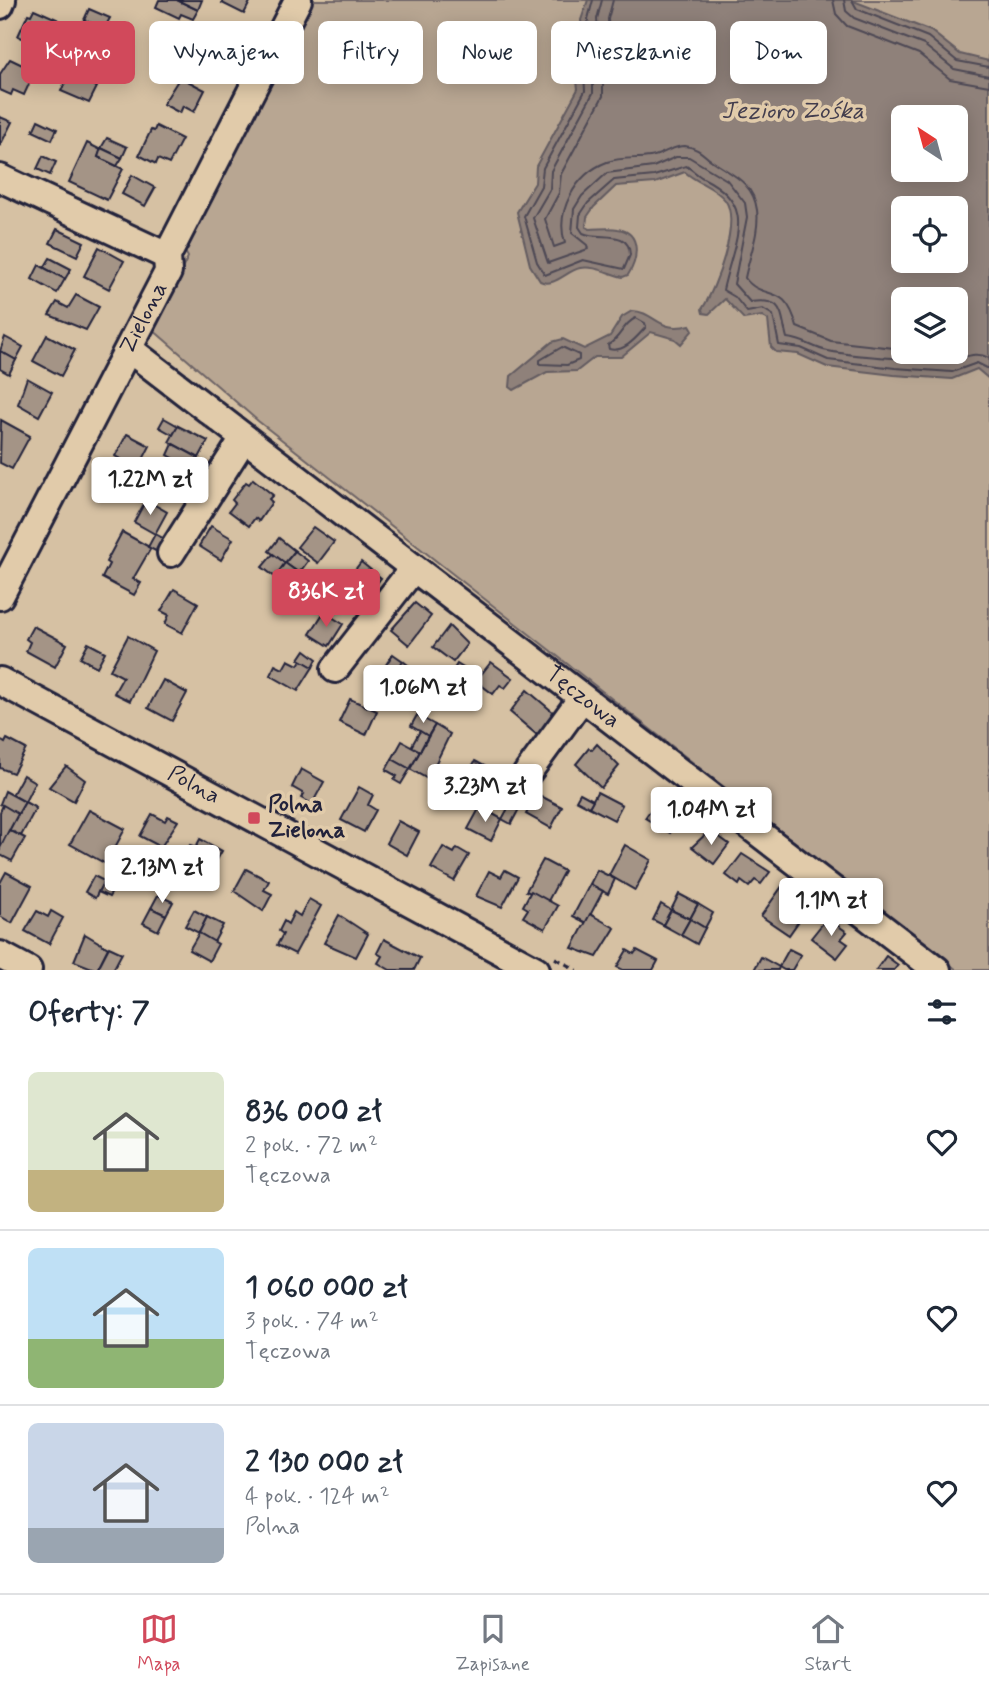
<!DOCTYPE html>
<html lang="pl">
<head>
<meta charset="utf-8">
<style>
  body { margin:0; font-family:Mynerve,sans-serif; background:#f2f2f3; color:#1f2937; height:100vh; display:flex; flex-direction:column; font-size:26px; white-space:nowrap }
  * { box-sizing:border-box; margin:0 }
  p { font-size:23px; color:#747a83 }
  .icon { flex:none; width:38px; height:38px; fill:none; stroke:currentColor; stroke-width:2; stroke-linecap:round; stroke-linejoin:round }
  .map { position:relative; height:970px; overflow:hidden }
  .details { display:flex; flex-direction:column; background:#fff; flex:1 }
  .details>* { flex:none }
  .top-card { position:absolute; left:21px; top:21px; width:948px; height:63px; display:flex; gap:14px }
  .needle { width:46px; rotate:324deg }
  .tools { position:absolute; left:891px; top:105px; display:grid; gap:14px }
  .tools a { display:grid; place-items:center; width:77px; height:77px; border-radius:10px; background:#fff; box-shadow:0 4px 18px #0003; font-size:35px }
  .price { position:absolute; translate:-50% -60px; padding:0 16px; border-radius:7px; background:#fff; color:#222; font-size:23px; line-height:46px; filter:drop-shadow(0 2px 4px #0008) }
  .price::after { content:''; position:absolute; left:50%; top:42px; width:21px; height:16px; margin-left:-10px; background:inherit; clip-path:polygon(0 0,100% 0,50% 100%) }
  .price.active { background:#d1495b; color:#fff }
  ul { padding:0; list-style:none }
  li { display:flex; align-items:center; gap:21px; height:175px; padding:0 28px }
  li+li { border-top:2px solid #e0e1e3 }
  li span { display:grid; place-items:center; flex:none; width:196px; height:140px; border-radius:10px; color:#555 }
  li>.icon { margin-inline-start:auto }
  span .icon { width:84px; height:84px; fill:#fffc; stroke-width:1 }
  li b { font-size:30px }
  h2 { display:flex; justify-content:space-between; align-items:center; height:84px; padding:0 28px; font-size:30px }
  .chip { padding:0 24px; border-radius:10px; background:#fff; box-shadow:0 4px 18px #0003; font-size:24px; line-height:63px }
  .chip.active { background:#d1495b; color:#fff }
  .menu { display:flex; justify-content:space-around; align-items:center; height:98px; border-top:2px solid #e0e1e3; background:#fff; font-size:19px; color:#747a83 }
  .menu a { display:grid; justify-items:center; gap:4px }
  .menu .active { color:#d1495b }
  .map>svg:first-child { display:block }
  .green { fill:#b8a692; stroke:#6d6466; stroke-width:2; fill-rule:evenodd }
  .water { fill:#8f817a; stroke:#635b61; stroke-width:2; fill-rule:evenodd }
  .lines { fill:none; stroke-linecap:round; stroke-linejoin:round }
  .shore { stroke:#4e4854; stroke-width:2 }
  .building { fill:#a49486; stroke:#22223b; stroke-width:2 }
  .minor-casing { stroke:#22223b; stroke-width:32 }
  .path { stroke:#22223b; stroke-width:3.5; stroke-dasharray:7 5; stroke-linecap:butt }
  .minor { stroke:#e1cbaa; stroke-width:26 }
  .poi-dot { fill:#d1495b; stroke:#e1cbaa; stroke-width:2.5 }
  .labels { text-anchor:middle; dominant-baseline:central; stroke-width:7; stroke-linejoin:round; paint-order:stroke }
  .street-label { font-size:23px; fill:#22223b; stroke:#e1cbaa }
  .poi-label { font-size:23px; font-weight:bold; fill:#22223b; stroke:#e1cbaa; text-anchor:start }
  .water-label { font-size:24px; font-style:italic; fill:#433e4e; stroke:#e1cbaa }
</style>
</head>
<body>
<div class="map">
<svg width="989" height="970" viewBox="0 0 989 970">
  <rect width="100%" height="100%" fill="#d6c1a3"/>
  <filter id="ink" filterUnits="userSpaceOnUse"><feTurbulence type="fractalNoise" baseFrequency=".0143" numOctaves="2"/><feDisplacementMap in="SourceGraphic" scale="14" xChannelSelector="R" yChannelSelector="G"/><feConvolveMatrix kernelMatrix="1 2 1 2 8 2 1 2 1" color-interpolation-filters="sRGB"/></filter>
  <g filter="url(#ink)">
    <path class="green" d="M306,0H989V970H957L258,421L152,329L188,257L185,252ZM903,117H956V170H903ZM903,208H956V261H903ZM903,299H956V352H903Z"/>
    <g class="water">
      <path d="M588,0H851L931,31L960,54L989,61V379L977,369L952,379L894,375L827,367L798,354L776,352L771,347L768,320L762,316L744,319L725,299L709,314L703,313L702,309C716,289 741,221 725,200C715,187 697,183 685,172L655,183L616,186L594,207L587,217L586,227L590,229C599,229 610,227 618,229C643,233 637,261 628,275L623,277C609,274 594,265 580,268C566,271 554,288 540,281L530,265L517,212L535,183L536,166L578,89L576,73L583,39L581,20ZM903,117H956V170H903ZM903,208H956V261H903ZM903,299H956V352H903Z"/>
      <path d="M632,311C655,311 658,334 690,325L693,330L681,344L675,339L651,332L621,357H595L577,371L547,372L514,390L510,387L511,376L552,342L563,339L584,349L610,336L622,317Z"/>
    </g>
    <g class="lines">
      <g class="shore">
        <path d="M593,0L588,19L590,39L584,72L585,91L543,168L541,186L524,216L537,262L545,275L583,260L624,269L630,255C629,228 600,241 583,233L579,227L580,215L588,203L614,180L654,176L686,166C692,169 697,175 703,178C759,206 734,239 723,290L735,297L747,312L763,309L773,315L779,345L801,348L828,360L895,368L952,372L977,363L989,369"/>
        <path d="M602,0L597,19L599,39L593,71V93L551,171L550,189L533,218L548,263L588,249L587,245L572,233L574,209L582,196L607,173L653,167L676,157H689L727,180L745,203L747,217L734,284L750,302C785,297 780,313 787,338C806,340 812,348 828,351C864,358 901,358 937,361C960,364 970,348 989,358"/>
        <path d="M613,0L608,19L609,42L603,71V96L561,174L559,193L545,219L554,247L565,243C555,212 575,174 607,162C620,157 636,159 650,157C663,155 671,146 685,146C695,147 701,152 708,158C729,174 753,180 757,210C760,232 749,257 745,278C764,303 785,280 797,327L831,341L903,349"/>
        <path d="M833,0L836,14L847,26L919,54L950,79L989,86"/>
        <path d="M844,0L846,11L854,18L924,45L954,69L989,76"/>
        <path d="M852,0L857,9L928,37L957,61L989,67"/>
        <path d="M636,318L645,323L646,327C636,338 624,353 609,349L608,345C621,338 623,323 636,318Z"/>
        <path d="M562,347L579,355V360L567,365L540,364V360Z"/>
      </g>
    </g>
    <g class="building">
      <path d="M159,0H177L198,10L193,19L181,14L179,18L156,7Z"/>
      <path d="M177,0H202L198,10Z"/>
      <path d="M223,0H251L244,14L222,3Z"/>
      <path d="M34,9L59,20L48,44L37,39L34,44L18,36L28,14L31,15Z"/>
      <path d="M89,9L110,18L104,29L84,20Z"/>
      <path d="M84,20L112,32L107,43L79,30Z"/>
      <path d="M206,25L222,33L220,38L228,42L215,68L190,55Z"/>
      <path d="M112,32L122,37L117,48L107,43Z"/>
      <path d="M60,58L82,67L77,77L56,68Z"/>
      <path d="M10,59L35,71L24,95L13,90L11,95L0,90V74Z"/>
      <path d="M69,74L97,87L89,103L61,91Z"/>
      <path d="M180,77L205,90L194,112L183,106L180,113L163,104Z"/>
      <path d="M0,117L12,122L0,146Z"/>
      <path d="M38,120L57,129L52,140L33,131Z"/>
      <path d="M156,126L182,139L169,164L158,159L156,164L139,155L151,130L154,131Z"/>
      <path d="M107,138L127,147L122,158L101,148Z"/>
      <path d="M87,143L101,150L98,157L123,169L107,200L69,182Z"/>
      <path d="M101,148L122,158L117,166L98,157Z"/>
      <path d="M43,156L56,162L50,175L37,169Z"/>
      <path d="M132,175L155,188L145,206L122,194Z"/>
      <path d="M57,229L84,242L77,256L50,243Z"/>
      <path d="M99,247L124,261L109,289L84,276Z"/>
      <path d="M50,258L71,269L65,279L44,268Z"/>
      <path d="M39,265L65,279L57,293L32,279Z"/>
      <path d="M76,295L99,307L86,330L49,315L57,302L68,308Z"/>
      <path d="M47,335L75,350L61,376L33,361Z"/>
      <path d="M5,337L23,347L16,360L0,351Z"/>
      <path d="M0,351L16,360L9,374L0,369Z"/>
      <path d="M27,378L52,392L39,416L18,404Z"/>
      <path d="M164,418L178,426L173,435L159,427Z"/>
      <path d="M1,420L30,436L12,469L0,463Z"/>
      <path d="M178,426L208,441L199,458L169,442Z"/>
      <path d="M127,434L150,446L135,475L119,466L122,460L115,456Z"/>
      <path d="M173,444L199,458L193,469L168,455Z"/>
      <path d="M253,479L273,495L269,499L272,502L259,521L255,518L249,526L229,511L235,503L232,500L246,482L249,484Z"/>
      <path d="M146,500L167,512L155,534L134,522Z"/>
      <path d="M211,526L233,539L221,560L199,546Z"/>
      <path d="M313,527L334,542L318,563L297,547Z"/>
      <path d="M122,532L151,548L133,579L141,583L134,595L102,578L109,564L106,562Z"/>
      <path d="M155,534L170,542L163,555L148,547Z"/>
      <path d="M279,538L295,551L285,563L269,551Z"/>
      <path d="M295,551L308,561L299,573L285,563Z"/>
      <path d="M273,554L285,563L275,577L262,567Z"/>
      <path d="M361,562L381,578L358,608L341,595L348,587L344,584Z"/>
      <path d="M285,563L299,573L288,587L275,577Z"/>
      <path d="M174,589L198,603L182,633L165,624L169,615L161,611Z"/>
      <path d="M415,603L431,616L409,645L391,630Z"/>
      <path d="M324,612L343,624L329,646L310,634Z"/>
      <path d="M33,626L67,644L55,667L26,651L30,642L26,639Z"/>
      <path d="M449,626L467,644L453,662L433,647Z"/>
      <path d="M128,636L154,651L130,701L114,693L123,677L110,670Z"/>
      <path d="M88,643L105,652L97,667L80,658Z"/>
      <path d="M305,650L317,659L313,667L299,659Z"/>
      <path d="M393,654L403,661L393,677L382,671Z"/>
      <path d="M288,660L298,665L301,660L313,667L298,691L270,675L275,665L283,669Z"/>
      <path d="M403,661L428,681L415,700L399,690L402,683L393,677Z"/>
      <path d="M491,662L513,678L505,688L500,685L493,694L476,681Z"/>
      <path d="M457,664L465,669L456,684L448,679Z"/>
      <path d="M443,676L456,684L447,699L439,694L442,689L437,686Z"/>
      <path d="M163,680L187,693L172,721L148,708Z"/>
      <path d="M527,690L554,713L537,735L510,712Z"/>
      <path d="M350,699L377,711L366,735L339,722Z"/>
      <path d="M417,715L435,725L428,736L411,726Z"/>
      <path d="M435,725L450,734L428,779L410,769Z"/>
      <path d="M420,731L428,736L420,751L411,747Z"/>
      <path d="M7,739L26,749L13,773L0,768V740L5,743Z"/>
      <path d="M402,741L420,751L410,769L392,759Z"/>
      <path d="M597,744L619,766L601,788L576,764L589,748L592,750Z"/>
      <path d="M392,759L410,769L401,784L394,780L397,776L386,770Z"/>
      <path d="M475,761L497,773L492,782L498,785L490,799L462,785Z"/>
      <path d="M66,766L85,780L74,801L49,787Z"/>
      <path d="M301,769L324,782L312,804L301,798L304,794L292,787Z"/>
      <path d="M23,775L35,782L25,802L12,795Z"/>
      <path d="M359,787L373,795L368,805L376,810L364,832L341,820Z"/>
      <path d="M5,791L25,802L18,814L0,804Z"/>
      <path d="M597,792L622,805L614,820L589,807Z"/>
      <path d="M580,793L593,800L589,807L576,800Z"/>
      <path d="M537,794L562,807L551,828L526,814Z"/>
      <path d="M659,798L686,813L670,833L645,818Z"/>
      <path d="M25,802L36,808L21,836L9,830Z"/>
      <path d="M511,803L520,807L511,824L502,819Z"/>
      <path d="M3,805L18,814L0,848V812Z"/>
      <path d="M480,807L502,819L491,841L468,829Z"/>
      <path d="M89,810L125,829L106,864L70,844Z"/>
      <path d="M152,814L165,821L168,816L178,821L161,847L140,836Z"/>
      <path d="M398,821L419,832L407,855L386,843Z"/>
      <path d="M9,830L25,838L12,861L0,855V848Z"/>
      <path d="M710,830L729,844L714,864L692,847Z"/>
      <path d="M200,839L222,851L208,876L196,870L198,865L183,857L190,845L196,847Z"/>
      <path d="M625,845L651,860L635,890L609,875Z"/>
      <path d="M443,847L454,853L457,848L469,855L454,881L431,868Z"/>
      <path d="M742,854L770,872L761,884L755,880L749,887L741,881L739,885L726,875Z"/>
      <path d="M543,860L564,871L548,901L526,891Z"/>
      <path d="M246,869L269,881L264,890L272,894L263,911L234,891Z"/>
      <path d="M110,870L121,875L115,887L104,881Z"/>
      <path d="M505,870L518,877L502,907L476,896L489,871L501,877Z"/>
      <path d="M597,870L615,879L608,894L590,884Z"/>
      <path d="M6,872L32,886L12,923L0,916V883Z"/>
      <path d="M94,876L104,881L95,898L85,892Z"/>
      <path d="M104,881L115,887L109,897L98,892Z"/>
      <path d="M590,884L603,891L586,923L573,916Z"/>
      <path d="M783,885L810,905L789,935L761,916Z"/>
      <path d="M531,891L558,906L545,929L523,917L528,909L523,906Z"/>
      <path d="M679,894L698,904L690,919L671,910Z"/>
      <path d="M158,895L173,902L166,915L151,908Z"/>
      <path d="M309,899L321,906L295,954L277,945L283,934L279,931L284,921L288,924L294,912L300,916Z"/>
      <path d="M661,904L671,910L663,925L653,920Z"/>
      <path d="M698,904L713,913L705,928L690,919Z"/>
      <path d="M151,908L166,915L158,931L143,923Z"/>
      <path d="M194,910L207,917L199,933L185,926Z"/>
      <path d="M671,910L690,919L681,935L663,925Z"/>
      <path d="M37,911L48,917L51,911L63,918L49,944L25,931Z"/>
      <path d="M590,914L615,928L597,957L572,948Z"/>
      <path d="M339,915L368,934L356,957L324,943Z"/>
      <path d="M207,917L223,925L214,942L199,933Z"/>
      <path d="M827,918L847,932L841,939L848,944L837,958L811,938Z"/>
      <path d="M690,919L705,928L697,944L681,935Z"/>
      <path d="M199,933L218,944L209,961L189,950Z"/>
      <path d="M85,934L108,948L97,970L74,961Z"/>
      <path d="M384,939L420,958L414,970H390L378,963L382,956L377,953Z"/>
      <path d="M109,947L122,953L113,970H97Z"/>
      <path d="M789,949L801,955L792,970H784L779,967Z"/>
      <path d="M627,950L634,954L637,950L658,961L653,970H623L617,967Z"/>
      <path d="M886,956L898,965L894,970H876Z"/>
      <path d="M761,957L779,967L778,970H754Z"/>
    </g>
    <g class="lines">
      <g class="minor-casing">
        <g id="minor">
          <path d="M0,5L2,0"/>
          <path d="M0,178L167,256"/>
          <path id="s1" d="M129,349L937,970"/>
          <path d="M171,553L244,438"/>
          <path id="s2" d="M0,596L168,272L167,256L298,0"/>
          <path d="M335,669L413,569"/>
          <path id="s3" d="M0,681L536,970"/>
          <path d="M526,775L582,698"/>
          <path d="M0,955L28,970"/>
        </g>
      </g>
      <path class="path" d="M555,958L577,970"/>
      <use href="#minor" class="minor"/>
    </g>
  </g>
  <rect class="poi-dot" x="247" y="811" width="14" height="14" rx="3.5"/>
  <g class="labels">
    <g class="street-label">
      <text stroke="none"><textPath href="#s2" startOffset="313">Zielona</textPath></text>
      <text stroke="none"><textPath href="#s1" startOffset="572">Tęczowa</textPath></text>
      <text stroke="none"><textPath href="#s3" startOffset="220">Polna</textPath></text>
    </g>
    <g class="poi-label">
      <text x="268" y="805">Polna<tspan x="268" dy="26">Zielona</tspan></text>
    </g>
    <g class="water-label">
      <text x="793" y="111">Jezioro Zośka</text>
    </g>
  </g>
</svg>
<div class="tools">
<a><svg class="needle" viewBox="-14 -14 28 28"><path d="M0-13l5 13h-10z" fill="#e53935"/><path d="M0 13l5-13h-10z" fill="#747a83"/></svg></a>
<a><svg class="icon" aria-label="locate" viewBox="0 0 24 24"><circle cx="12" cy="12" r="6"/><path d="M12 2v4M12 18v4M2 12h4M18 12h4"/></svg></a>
<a><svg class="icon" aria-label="layers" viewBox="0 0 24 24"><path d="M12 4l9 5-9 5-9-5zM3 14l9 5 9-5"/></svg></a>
</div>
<b class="price" style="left:150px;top:517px">1.22M zł</b>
<b class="price active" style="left:326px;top:629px">836K zł</b>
<b class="price" style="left:423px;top:725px">1.06M zł</b>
<b class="price" style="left:485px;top:824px">3.23M zł</b>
<b class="price" style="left:711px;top:847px">1.04M zł</b>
<b class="price" style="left:162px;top:905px">2.13M zł</b>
<b class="price" style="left:831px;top:938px">1.1M zł</b>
<div class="top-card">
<a class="chip active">Kupno</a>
<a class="chip">Wynajem</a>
<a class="chip">Filtry</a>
<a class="chip">Nowe</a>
<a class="chip">Mieszkanie</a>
<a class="chip">Dom</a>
</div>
</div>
<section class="details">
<h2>Oferty: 7<svg class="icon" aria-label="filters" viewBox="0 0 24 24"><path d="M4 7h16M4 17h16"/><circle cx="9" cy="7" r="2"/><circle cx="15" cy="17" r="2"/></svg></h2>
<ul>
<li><span style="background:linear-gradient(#dfe7d0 70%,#c2b280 0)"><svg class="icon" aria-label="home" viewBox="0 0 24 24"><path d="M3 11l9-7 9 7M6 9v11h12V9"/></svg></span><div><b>836 000 zł</b><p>2 pok. · 72 m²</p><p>Tęczowa</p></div><svg class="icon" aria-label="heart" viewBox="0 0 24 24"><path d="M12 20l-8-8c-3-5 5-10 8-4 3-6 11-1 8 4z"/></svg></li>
<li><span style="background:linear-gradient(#bfe0f5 65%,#8fb573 0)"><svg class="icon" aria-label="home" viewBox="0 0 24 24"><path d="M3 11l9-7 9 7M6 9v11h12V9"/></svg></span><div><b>1 060 000 zł</b><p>3 pok. · 74 m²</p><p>Tęczowa</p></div><svg class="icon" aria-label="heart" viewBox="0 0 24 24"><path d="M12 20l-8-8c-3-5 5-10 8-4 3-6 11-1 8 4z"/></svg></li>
<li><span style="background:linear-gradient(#c9d6e8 75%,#9aa5b1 0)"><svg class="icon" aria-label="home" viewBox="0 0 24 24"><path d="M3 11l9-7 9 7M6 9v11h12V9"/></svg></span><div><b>2 130 000 zł</b><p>4 pok. · 124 m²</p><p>Polna</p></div><svg class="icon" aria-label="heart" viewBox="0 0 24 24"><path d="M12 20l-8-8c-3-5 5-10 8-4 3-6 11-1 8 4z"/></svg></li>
</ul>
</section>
<nav class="menu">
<a class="active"><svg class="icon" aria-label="map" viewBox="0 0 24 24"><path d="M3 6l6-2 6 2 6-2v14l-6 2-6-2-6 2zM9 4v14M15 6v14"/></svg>Mapa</a>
<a><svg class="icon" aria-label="saved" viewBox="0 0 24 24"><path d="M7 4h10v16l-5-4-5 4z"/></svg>Zapisane</a>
<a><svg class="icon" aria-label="home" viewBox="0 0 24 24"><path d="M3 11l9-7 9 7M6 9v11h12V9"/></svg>Start</a>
</nav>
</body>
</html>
